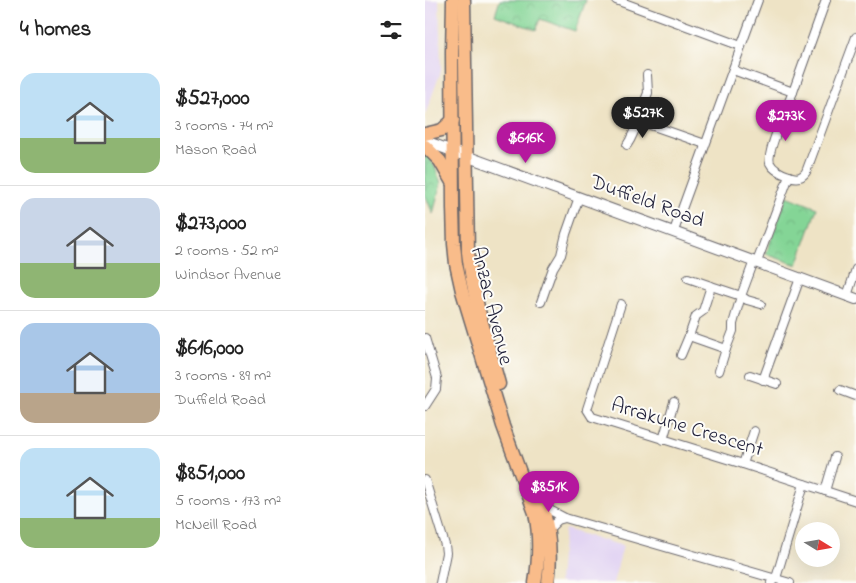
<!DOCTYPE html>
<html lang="en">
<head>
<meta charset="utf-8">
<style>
  body { margin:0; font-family:"Indie Flower",sans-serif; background:#f2f2f2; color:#222; height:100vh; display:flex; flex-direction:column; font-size:19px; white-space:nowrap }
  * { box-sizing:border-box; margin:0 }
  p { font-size:16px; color:#767676 }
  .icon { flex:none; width:28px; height:28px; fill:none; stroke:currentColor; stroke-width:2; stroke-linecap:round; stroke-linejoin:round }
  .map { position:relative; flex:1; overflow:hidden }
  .panel { display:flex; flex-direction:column; background:#fff; width:425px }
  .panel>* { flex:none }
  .needle { width:32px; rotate:101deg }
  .controls { position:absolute; left:370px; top:522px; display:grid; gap:10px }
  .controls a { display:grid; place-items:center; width:45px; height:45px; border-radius:50%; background:#fff; box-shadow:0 5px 20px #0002; font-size:25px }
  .price { position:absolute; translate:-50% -42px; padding:0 11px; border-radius:18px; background:#b5179e; color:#fff; font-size:16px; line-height:32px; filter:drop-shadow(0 1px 2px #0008) }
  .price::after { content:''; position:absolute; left:50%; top:30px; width:15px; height:11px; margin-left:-8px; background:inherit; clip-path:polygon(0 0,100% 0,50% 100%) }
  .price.current { background:#222; color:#fff }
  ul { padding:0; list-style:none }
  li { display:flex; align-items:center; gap:15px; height:125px; padding:0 20px }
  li+li { border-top:1px solid #e0e0e0 }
  li span { display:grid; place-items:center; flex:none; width:140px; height:100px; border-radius:15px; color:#555 }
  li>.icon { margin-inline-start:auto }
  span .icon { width:60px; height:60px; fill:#fffc; stroke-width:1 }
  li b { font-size:21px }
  h2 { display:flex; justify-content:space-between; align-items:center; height:60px; padding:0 20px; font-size:21px }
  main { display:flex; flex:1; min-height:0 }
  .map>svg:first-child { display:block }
  .built { fill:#e2d4f3 }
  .park { fill:url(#park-crowns); stroke:#537c68 }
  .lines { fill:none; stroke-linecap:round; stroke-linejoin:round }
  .minor-casing { stroke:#69666b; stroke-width:10 }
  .tertiary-casing { stroke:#69666b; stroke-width:12 }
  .trunk-casing { stroke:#69666b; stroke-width:15 }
  .minor { stroke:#fff; stroke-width:8 }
  .tertiary { stroke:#fff; stroke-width:10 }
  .trunk { stroke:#f9bc8a; stroke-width:12 }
  .labels { text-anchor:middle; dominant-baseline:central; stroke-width:4; stroke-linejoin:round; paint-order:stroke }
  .street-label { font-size:21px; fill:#22223b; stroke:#fdfcf7 }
</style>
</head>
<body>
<main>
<section class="panel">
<h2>4 homes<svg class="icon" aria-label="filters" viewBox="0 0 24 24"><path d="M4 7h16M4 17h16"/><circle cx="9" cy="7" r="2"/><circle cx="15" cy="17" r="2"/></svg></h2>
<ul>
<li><span style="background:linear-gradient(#bfe0f5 65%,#8fb573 0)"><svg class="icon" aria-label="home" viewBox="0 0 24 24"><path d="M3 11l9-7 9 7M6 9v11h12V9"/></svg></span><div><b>$527,000</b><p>3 rooms · 74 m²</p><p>Mason Road</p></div></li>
<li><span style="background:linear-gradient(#c9d6e8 65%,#8fb573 0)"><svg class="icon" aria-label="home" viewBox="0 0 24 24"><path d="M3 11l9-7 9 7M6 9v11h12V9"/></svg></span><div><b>$273,000</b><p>2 rooms · 52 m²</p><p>Windsor Avenue</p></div></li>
<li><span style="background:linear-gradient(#a9c7e8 70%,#b9a48a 0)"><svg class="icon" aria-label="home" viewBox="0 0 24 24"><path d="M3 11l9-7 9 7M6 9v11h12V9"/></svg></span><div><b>$616,000</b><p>3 rooms · 89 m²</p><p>Duffield Road</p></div></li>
<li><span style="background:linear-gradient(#bfe0f5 70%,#8fb573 0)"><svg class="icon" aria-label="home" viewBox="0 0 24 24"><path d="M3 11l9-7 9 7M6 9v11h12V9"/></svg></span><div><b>$851,000</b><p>5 rooms · 173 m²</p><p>McNeill Road</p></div></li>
</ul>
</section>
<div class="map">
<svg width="431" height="583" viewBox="0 0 431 583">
  <defs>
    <pattern id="park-crowns" width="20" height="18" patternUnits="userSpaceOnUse" patternTransform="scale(1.25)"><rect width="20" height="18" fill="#84d596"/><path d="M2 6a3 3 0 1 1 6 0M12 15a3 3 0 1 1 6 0" fill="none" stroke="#72b782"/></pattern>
  </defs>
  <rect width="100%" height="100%" fill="#fdfcf7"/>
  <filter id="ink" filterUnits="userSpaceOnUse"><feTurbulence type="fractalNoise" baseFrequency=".02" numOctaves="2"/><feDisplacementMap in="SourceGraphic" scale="10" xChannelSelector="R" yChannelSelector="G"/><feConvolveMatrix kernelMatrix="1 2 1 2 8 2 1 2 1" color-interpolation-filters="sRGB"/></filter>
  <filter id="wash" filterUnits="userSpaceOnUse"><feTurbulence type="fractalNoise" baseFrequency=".0096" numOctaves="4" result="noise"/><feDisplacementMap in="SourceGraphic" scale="20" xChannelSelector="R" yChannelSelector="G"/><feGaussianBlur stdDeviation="1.12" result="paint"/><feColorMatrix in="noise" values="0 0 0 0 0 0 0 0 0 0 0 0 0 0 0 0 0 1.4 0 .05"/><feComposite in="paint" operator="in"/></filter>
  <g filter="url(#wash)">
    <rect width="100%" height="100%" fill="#eee3c5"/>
    <g class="built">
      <path d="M0,0H14L16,71L0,115Z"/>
      <path d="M140,529L198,546L188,583H138L134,582L136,557Z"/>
    </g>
    <g class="park">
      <path d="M75,0H161L150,31L115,19L111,30L70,15Z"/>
      <path d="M0,151L9,165L16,183L8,214L0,194Z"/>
      <path d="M362,196L392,208L372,265L341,254Z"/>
    </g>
  </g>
  <g filter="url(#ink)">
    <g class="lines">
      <g class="minor-casing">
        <g id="minor">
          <path d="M191,0L316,46"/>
          <path d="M308,70L368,92L401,0"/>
          <path d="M222,75L223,93L216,110L214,121L280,144"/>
          <path d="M368,92C363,104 341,153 345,163C348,170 358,174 364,176C372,179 377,178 381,172L431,37"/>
          <path d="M202,145L205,140L214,121"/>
          <path d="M249,231L333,0"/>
          <path d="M329,261L316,296L308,324V331L301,349L264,336L271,316L278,311L286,286L316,296L322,300L336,304"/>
          <path d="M332,262L364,176"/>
          <path d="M263,278L286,286"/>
          <path d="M422,296L431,269"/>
          <path d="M116,302L128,268L136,255L141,234L154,197"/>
          <path d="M196,304L162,409L167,417L318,464L431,501"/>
          <path d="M0,338L12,378L11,389L0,406"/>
          <path d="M256,355L264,336"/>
          <path d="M294,371L301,349"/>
          <path d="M325,375L352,384"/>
          <path d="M338,380L375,278"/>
          <path d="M415,390L431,396"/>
          <path d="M238,440L249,402"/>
          <path d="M318,464L329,431"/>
          <path d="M0,480L20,545L21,553L15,583"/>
          <path d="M400,491L410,457"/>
          <path d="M117,506L140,518L365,583"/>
          <path d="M123,530L133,520L140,518"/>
          <path d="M346,583L352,575L379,484"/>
        </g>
      </g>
      <g class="tertiary-casing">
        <path id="tertiary" d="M0,141L431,299"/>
      </g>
      <g class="trunk-casing">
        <g id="trunk">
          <path d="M28,0L27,52L28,208L29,244L31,264L37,291L78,426L110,513C115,537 114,559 110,583"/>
          <path d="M39,0L43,252C48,297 62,340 74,384"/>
          <path d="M0,134L17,130L28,120"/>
          <path d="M0,146L15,161L27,182"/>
          <path d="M114,497C124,524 127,554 123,583"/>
        </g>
      </g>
      <use href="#minor" class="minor"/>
      <use href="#tertiary" class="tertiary"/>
      <use href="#trunk" class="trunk"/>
    </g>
  </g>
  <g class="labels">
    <g class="street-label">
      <text transform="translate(222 202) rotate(20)">Duffield Road</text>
      <text transform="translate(66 306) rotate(76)">Anzac Avenue</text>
      <text transform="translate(262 428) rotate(17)">Arrakune Crescent</text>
    </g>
  </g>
</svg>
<div class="controls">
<a><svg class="needle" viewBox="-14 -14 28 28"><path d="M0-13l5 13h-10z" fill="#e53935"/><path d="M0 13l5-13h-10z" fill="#767676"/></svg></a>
</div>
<b class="price current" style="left:218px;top:139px">$527K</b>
<b class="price" style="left:361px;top:142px">$273K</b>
<b class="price" style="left:101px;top:164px">$616K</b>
<b class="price" style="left:124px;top:513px">$851K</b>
</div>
</main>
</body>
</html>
